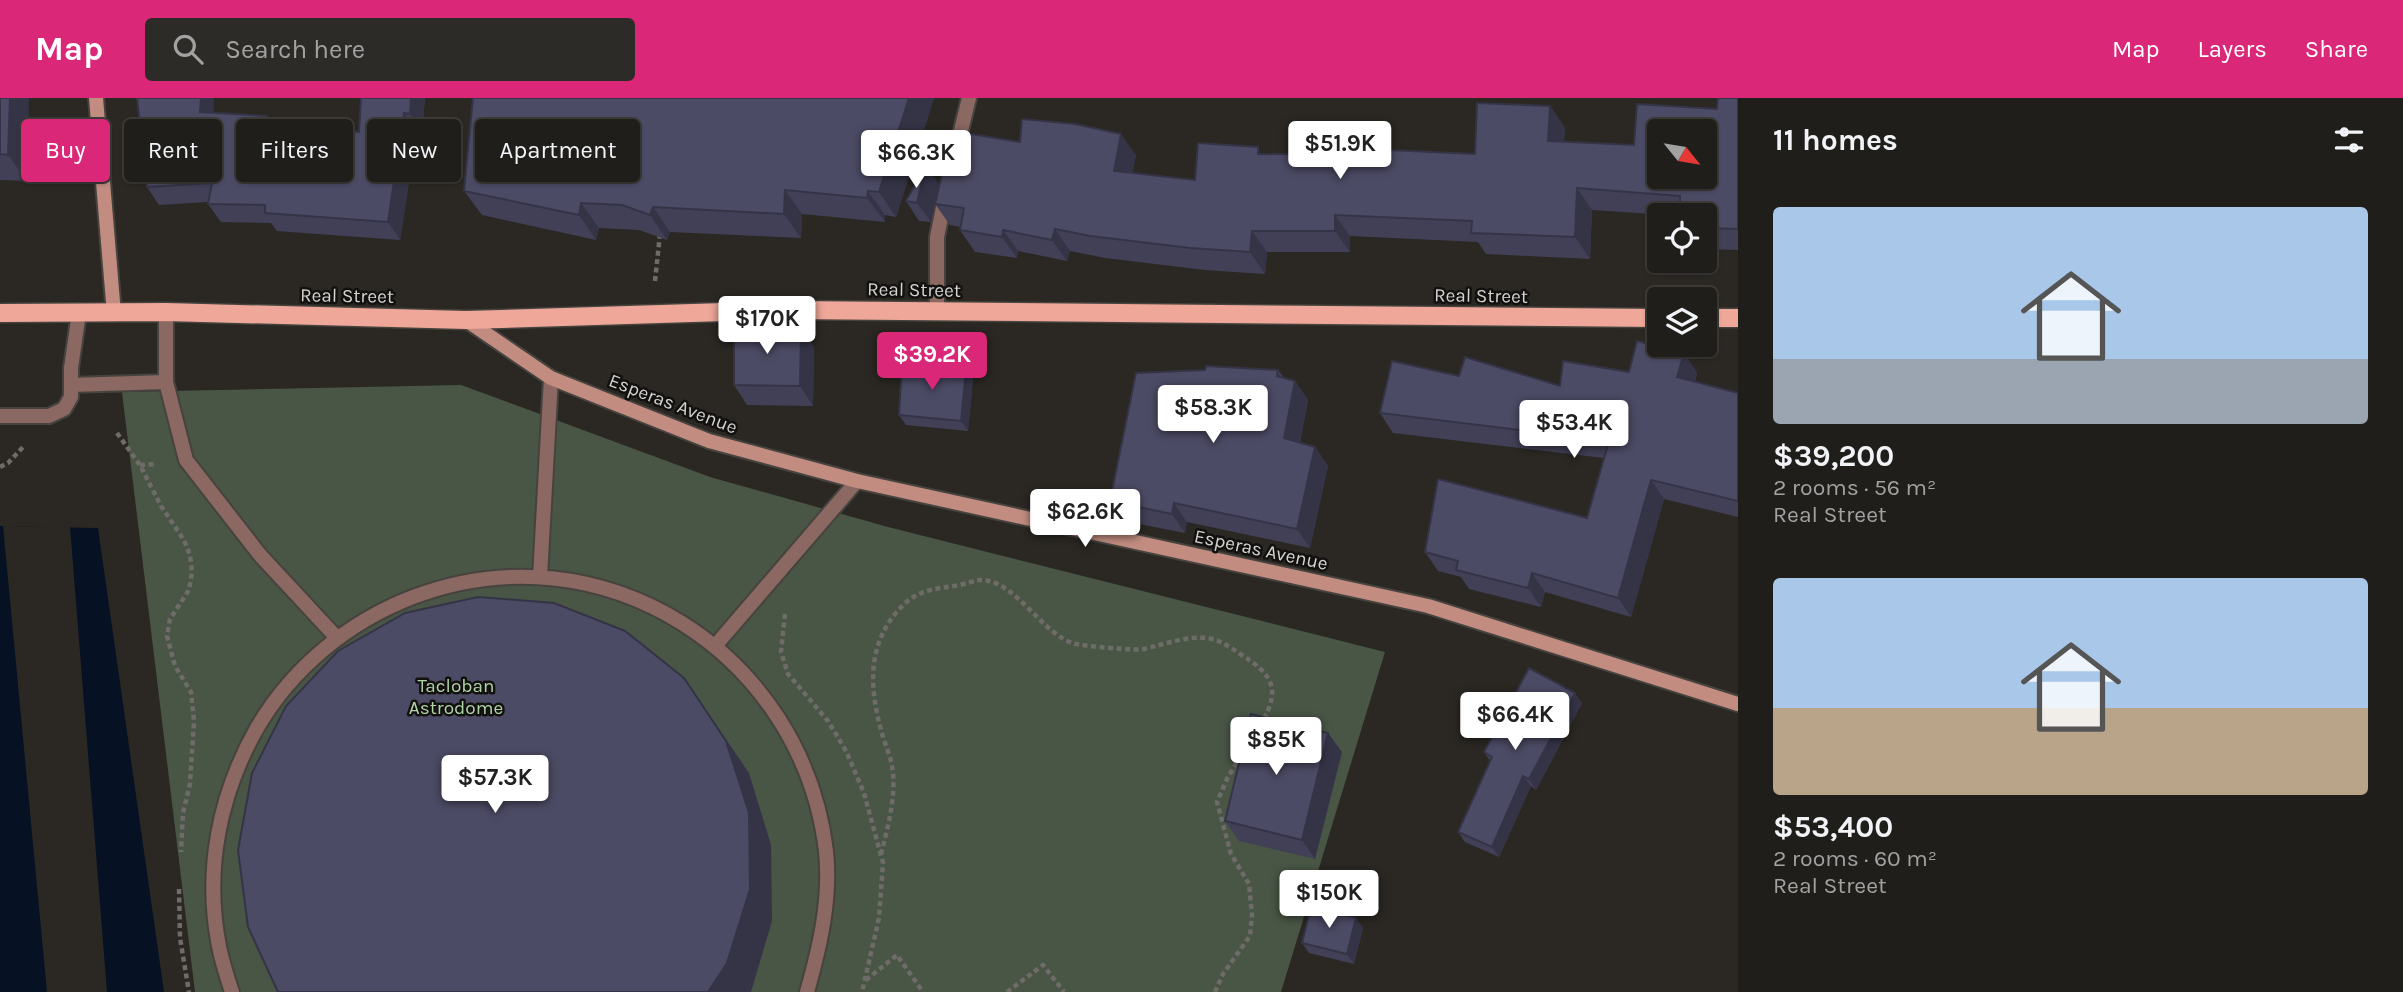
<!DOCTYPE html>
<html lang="en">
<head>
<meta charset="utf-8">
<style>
  body { margin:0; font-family:Karla,sans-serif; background:#2d2b27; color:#f1f3f6; height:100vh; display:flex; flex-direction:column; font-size:26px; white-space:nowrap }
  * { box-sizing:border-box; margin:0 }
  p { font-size:23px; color:#a2a2a2 }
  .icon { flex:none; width:38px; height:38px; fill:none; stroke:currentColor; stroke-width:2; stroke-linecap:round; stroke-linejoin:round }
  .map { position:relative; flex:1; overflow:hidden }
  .panel { display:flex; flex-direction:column; background:#201e1a; width:665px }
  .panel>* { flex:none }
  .guide { position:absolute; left:21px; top:21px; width:665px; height:63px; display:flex; gap:14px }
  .needle { width:46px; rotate:120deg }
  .fabs { position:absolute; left:1647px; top:21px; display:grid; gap:14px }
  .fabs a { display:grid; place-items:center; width:70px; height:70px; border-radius:7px; background:#201e1a; box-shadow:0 2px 5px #0004,0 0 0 2px #3d3c39; font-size:35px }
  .price { position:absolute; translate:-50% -60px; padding:0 16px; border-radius:7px; background:#fff; color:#222; font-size:23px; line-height:46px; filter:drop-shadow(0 2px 4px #0008) }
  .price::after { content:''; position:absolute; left:50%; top:42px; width:21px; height:16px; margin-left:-10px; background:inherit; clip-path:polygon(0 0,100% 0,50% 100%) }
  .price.selected { background:#db2777; color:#fff }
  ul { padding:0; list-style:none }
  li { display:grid; align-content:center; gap:14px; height:371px; padding:0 35px }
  li span { display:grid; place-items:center; height:217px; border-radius:7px; color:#555 }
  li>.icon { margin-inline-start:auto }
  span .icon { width:126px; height:126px; fill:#fffc; stroke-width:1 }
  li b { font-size:30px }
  h2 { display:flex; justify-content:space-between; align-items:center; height:84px; padding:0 35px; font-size:30px }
  .tag { padding:0 24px; border-radius:7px; background:#201e1a; box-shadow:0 2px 5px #0004,0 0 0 2px #3d3c39; font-size:24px; line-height:63px }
  .tag.selected { background:#db2777; color:#fff }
  header { display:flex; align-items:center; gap:42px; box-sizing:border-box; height:98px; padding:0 35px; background:#db2777; color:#fff }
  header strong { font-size:33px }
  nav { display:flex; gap:38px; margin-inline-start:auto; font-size:24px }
  .search { width:490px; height:63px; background:#2d2b27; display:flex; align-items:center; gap:18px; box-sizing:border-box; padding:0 24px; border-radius:7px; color:#a2a2a2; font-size:26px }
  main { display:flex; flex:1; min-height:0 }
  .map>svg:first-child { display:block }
  .green { fill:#495646 }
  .water { fill:#061124 }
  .pier { fill:#2b2823 }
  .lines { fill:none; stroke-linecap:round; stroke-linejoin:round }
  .lane-casing { stroke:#46433f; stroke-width:18 }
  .secondary-casing { stroke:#46433f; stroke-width:18 }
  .primary-casing { stroke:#46433f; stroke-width:21 }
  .path { stroke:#6e6c68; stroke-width:4.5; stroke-dasharray:5 3.5; stroke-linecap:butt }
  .lane { stroke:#8b6861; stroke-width:14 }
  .secondary { stroke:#c28c80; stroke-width:14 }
  .primary { stroke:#eea798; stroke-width:18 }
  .wall { fill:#414057 }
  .shaded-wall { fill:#353447 }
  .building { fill:#4c4b65; stroke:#353447; stroke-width:2; fill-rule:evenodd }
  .labels { text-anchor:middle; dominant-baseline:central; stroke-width:5; stroke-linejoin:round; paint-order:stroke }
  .street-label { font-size:19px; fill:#d5d3d0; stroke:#12110f }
  .park-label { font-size:19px; fill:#afd4a8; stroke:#12110f }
</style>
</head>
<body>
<header>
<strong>Map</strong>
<div class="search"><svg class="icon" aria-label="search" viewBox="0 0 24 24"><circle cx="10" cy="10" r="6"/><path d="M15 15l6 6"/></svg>Search here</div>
<nav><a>Map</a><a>Layers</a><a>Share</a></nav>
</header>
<main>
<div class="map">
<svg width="1738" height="894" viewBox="0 0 1738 894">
  <rect width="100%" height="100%" fill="#2b2823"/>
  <path class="green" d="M461,287L710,379L888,429L1385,554L1281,894H195L122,294Z"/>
  <path class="water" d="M0,428L98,430L164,894H0Z"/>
  <path class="pier" d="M3,428L70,429L107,894H47Z"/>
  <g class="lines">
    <g class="lane-casing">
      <g id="lane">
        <path d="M956,53L969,0"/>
        <path d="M937,213V139L945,100"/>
        <path d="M166,214V284L186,362L260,457L337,540"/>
        <path d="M71,287L166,284"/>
        <path d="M0,318H49L64,311L71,299V270L79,215"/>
        <path d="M540,479L551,280"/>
        <path d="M715,548L857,383"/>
        <path d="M232,894C227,879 222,864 219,848C204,773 219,697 257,630C292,570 348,524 413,499C602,427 802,555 826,753C831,801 820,848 807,894"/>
      </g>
    </g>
    <g class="secondary-casing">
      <g id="secondary">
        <path d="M96,0L114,216"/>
        <path d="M466,222L551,280L709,343L857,383L1428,508L1738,606"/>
      </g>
    </g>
    <g class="primary-casing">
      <g id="primary">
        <path d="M0,215L166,214L466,222L788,212L1659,220"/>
        <path d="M1704,220H1738"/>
      </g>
    </g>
    <g class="path">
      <path d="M655,183L660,136"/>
      <path d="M117,335L140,367L161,408L184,442L190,457L192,474L189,492L170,521L167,538L175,568L191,594L194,623L190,686L183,715L181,754"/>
      <path d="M140,367L157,366"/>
      <path d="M0,369L8,365L23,349"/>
      <path d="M785,516L781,554L788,576L828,623L846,653L864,695L883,765L879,820L862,894"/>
      <path d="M881,756C888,729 897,696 892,668C890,656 884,644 881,632C870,591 867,551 895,516C914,493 927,492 954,488C963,487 972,483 980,482C1016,481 1042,538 1076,546C1084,548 1138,553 1144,551C1166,546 1184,538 1207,540C1219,541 1230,549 1240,556C1271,575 1282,590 1262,624"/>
      <path d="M179,791L180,840L189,894"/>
      <path d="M866,882L897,857L923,894"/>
      <path d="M1007,894L1043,867L1064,894"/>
      <path d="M1215,894L1223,876L1250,838L1252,817L1249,786L1231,756L1217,704L1227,681L1244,652"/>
    </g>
    <use href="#lane" class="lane"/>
    <use href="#secondary" class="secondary"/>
    <use href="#primary" class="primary"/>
  </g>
  <g class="wall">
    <path d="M0,0L27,83L0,82Z"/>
    <path d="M361,0H425L422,33H417L400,142L277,133L271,125L221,124L208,106V104L159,107L147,89L214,15L274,28L359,34Z"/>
    <path d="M473,0H934L896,119L885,117V124L802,116L801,140L670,134L667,142L639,132L599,130L596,142L482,117L464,93Z"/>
    <path d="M1738,0V152L1704,151V117H1669L1592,112L1590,161L1486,156L1478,144L1350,138V154H1267L1265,176L1205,172L1105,160L1070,153L1067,163L1018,153L1017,160L975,154L960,132L961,129L950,127L935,106L931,124L919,123L906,103L1020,44L1136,57L1132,75L1195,82L1263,56L1366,57L1475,56L1550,8L1565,30L1564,44L1634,47L1717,11Z"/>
    <path d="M814,249L813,308L747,307L734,287Z"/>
    <path d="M1684,255L1697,275L1695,284L1738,295V419L1664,401L1631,519L1545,494L1541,509L1469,491L1461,479L1438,473L1425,454L1587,420L1604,360L1393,335L1380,315L1459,278L1560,288L1629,274Z"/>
    <path d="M1278,272L1284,280L1295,283L1308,302L1300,345L1315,349L1328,368L1310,450L1187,424L1185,435L1124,423L1110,403Z"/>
    <path d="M973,281L968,333L906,327L899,317Z"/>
    <path d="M1582,605L1536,692L1531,688L1499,759L1465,744L1458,734L1490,663L1484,654Z"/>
    <path d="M1328,635L1342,654L1315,761L1239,743L1225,723Z"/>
    <path d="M1363,830L1354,866L1309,855L1302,845Z"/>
  </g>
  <g class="shaded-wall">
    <path d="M10,0H29L27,83L8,57Z"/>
    <path d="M201,0H214L213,32L200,14Z"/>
    <path d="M411,0H425L422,33L410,16Z"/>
    <path d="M909,0H934L896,119L879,94Z"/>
    <path d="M1550,8L1565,30L1563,64L1548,43Z"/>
    <path d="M404,15L417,33L400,142L388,124Z"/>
    <path d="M267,18L280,36L266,28Z"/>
    <path d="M1121,36L1136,57L1129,94L1114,73Z"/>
    <path d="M926,67L939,86L931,124L917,105Z"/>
    <path d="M1577,90L1592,112L1590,161L1575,139Z"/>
    <path d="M785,92L802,116L801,140L784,116Z"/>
    <path d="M868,93L885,117V124L867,100Z"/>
    <path d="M581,105L599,130L596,142L579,117Z"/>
    <path d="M653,109L670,134L667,142L650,117Z"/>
    <path d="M1335,117L1350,138V154L1335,133Z"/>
    <path d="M1055,131L1070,153L1067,163L1052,142Z"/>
    <path d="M1003,132L1018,153L1017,160L1002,139Z"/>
    <path d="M1252,133L1267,154L1265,176L1250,154Z"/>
    <path d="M801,230L814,249L813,308L800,288Z"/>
    <path d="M1684,255L1697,275L1690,298L1677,279Z"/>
    <path d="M966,271L973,281L968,333L961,323Z"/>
    <path d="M1295,283L1308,302L1297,360L1284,340Z"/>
    <path d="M1315,349L1328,368L1310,450L1297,431Z"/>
    <path d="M1651,382L1664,401L1631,519L1618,500Z"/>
    <path d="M1174,405L1187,424L1185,435L1172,416Z"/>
    <path d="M1532,475L1545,494L1541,509L1528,490Z"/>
    <path d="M684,580L749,675L771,747L772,823L751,894H708Z"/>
    <path d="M1575,595L1582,605L1536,692L1529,681Z"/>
    <path d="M1328,635L1342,654L1315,761L1302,742Z"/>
    <path d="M1523,678L1531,688L1499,759L1492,749Z"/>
    <path d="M1356,820L1363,830L1354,866L1347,856Z"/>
  </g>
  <g class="building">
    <path d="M0,0H10L8,57L0,56Z"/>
    <path d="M137,0H201L200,14L267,18L266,28L359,34L361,0H411L410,16L404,15L388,124L265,115V107L208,106L212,85L147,89Z"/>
    <path d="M473,0H909L879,94L868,93L867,100L785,92L784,116L653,109L650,117L622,107L581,105L579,117L464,93Z"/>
    <path d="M1718,0H1738V131L1704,130V117H1680V98L1577,90L1575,139L1471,135L1472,123L1335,117V133H1252L1250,154L1190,150L1090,138L1055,131L1052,142L1003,132L1002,139L960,132L964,110L935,106L952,33L1020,44L1022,21L1075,26L1121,36L1114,73L1195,82L1198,45L1258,49V56L1366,57V51L1475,56L1477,5L1550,8L1548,43L1634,47L1637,6L1717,11ZM1659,33H1704V79H1659Z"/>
    <path d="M926,67L917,105L906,103Z"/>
    <path d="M734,229L801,230L800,288L734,287Z"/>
    <path d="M1637,243L1684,255L1677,279L1738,295V403L1651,382L1618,500L1532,475L1528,490L1456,472L1458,463L1425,454L1438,381L1587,420L1609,343L1380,315L1392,263L1459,278L1465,259L1560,288L1563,263L1629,274Z"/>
    <path d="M902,267L966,271L961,323L899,317Z"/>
    <path d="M1206,268L1278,272L1277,278L1295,283L1284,340L1315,349L1297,431L1174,405L1172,416L1110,403L1136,275L1205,272Z"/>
    <path d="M478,499L554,505L625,533L684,580L726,643L749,715L750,791L727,865L708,894H278L248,829L238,752L252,675L286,608L338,553L405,515Z"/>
    <path d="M1529,570L1575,595L1529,681L1523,678L1492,749L1458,734L1492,659L1484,654Z"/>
    <path d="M1251,616L1328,635L1302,742L1225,723Z"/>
    <path d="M1311,809L1356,820L1347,856L1302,845Z"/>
  </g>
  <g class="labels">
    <g class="street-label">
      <text transform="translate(914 192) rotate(1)">Real Street</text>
      <text transform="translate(347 198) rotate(1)">Real Street</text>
      <text transform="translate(1481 198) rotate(1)">Real Street</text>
      <text transform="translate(673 306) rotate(21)">Esperas Avenue</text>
      <text transform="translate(1261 452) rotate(12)">Esperas Avenue</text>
    </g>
    <g class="park-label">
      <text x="456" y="588">Tacloban<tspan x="456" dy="22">Astrodome</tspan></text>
    </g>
  </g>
</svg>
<div class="fabs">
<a><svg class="needle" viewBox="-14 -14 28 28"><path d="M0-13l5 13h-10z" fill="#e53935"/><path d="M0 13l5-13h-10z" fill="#a2a2a2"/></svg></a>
<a><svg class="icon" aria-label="locate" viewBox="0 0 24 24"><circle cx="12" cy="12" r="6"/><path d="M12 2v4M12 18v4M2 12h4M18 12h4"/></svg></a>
<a><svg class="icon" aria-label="layers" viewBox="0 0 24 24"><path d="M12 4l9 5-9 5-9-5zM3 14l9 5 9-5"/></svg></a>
</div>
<b class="price" style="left:1340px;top:83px">$51.9K</b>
<b class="price" style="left:916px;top:92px">$66.3K</b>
<b class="price" style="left:767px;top:258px">$170K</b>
<b class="price selected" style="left:932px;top:294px">$39.2K</b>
<b class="price" style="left:1213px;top:347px">$58.3K</b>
<b class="price" style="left:1574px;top:362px">$53.4K</b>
<b class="price" style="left:1085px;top:451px">$62.6K</b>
<b class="price" style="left:1515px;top:654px">$66.4K</b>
<b class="price" style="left:1276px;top:679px">$85K</b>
<b class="price" style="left:495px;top:717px">$57.3K</b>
<b class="price" style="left:1329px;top:832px">$150K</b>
<div class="guide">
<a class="tag selected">Buy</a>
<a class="tag">Rent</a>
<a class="tag">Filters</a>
<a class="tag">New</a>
<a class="tag">Apartment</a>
</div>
</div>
<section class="panel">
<h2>11 homes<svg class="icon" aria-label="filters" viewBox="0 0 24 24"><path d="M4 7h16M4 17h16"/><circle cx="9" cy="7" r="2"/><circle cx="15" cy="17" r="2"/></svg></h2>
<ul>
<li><span style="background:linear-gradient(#a9c7e8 70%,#9aa5b1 0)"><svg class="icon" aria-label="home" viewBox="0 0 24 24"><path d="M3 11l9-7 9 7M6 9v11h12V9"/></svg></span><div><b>$39,200</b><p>2 rooms · 56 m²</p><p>Real Street</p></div></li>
<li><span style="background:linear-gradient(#a9c7e8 60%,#b9a48a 0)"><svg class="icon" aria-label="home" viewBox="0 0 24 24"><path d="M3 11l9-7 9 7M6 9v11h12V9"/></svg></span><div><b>$53,400</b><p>2 rooms · 60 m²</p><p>Real Street</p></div></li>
</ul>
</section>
</main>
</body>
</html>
